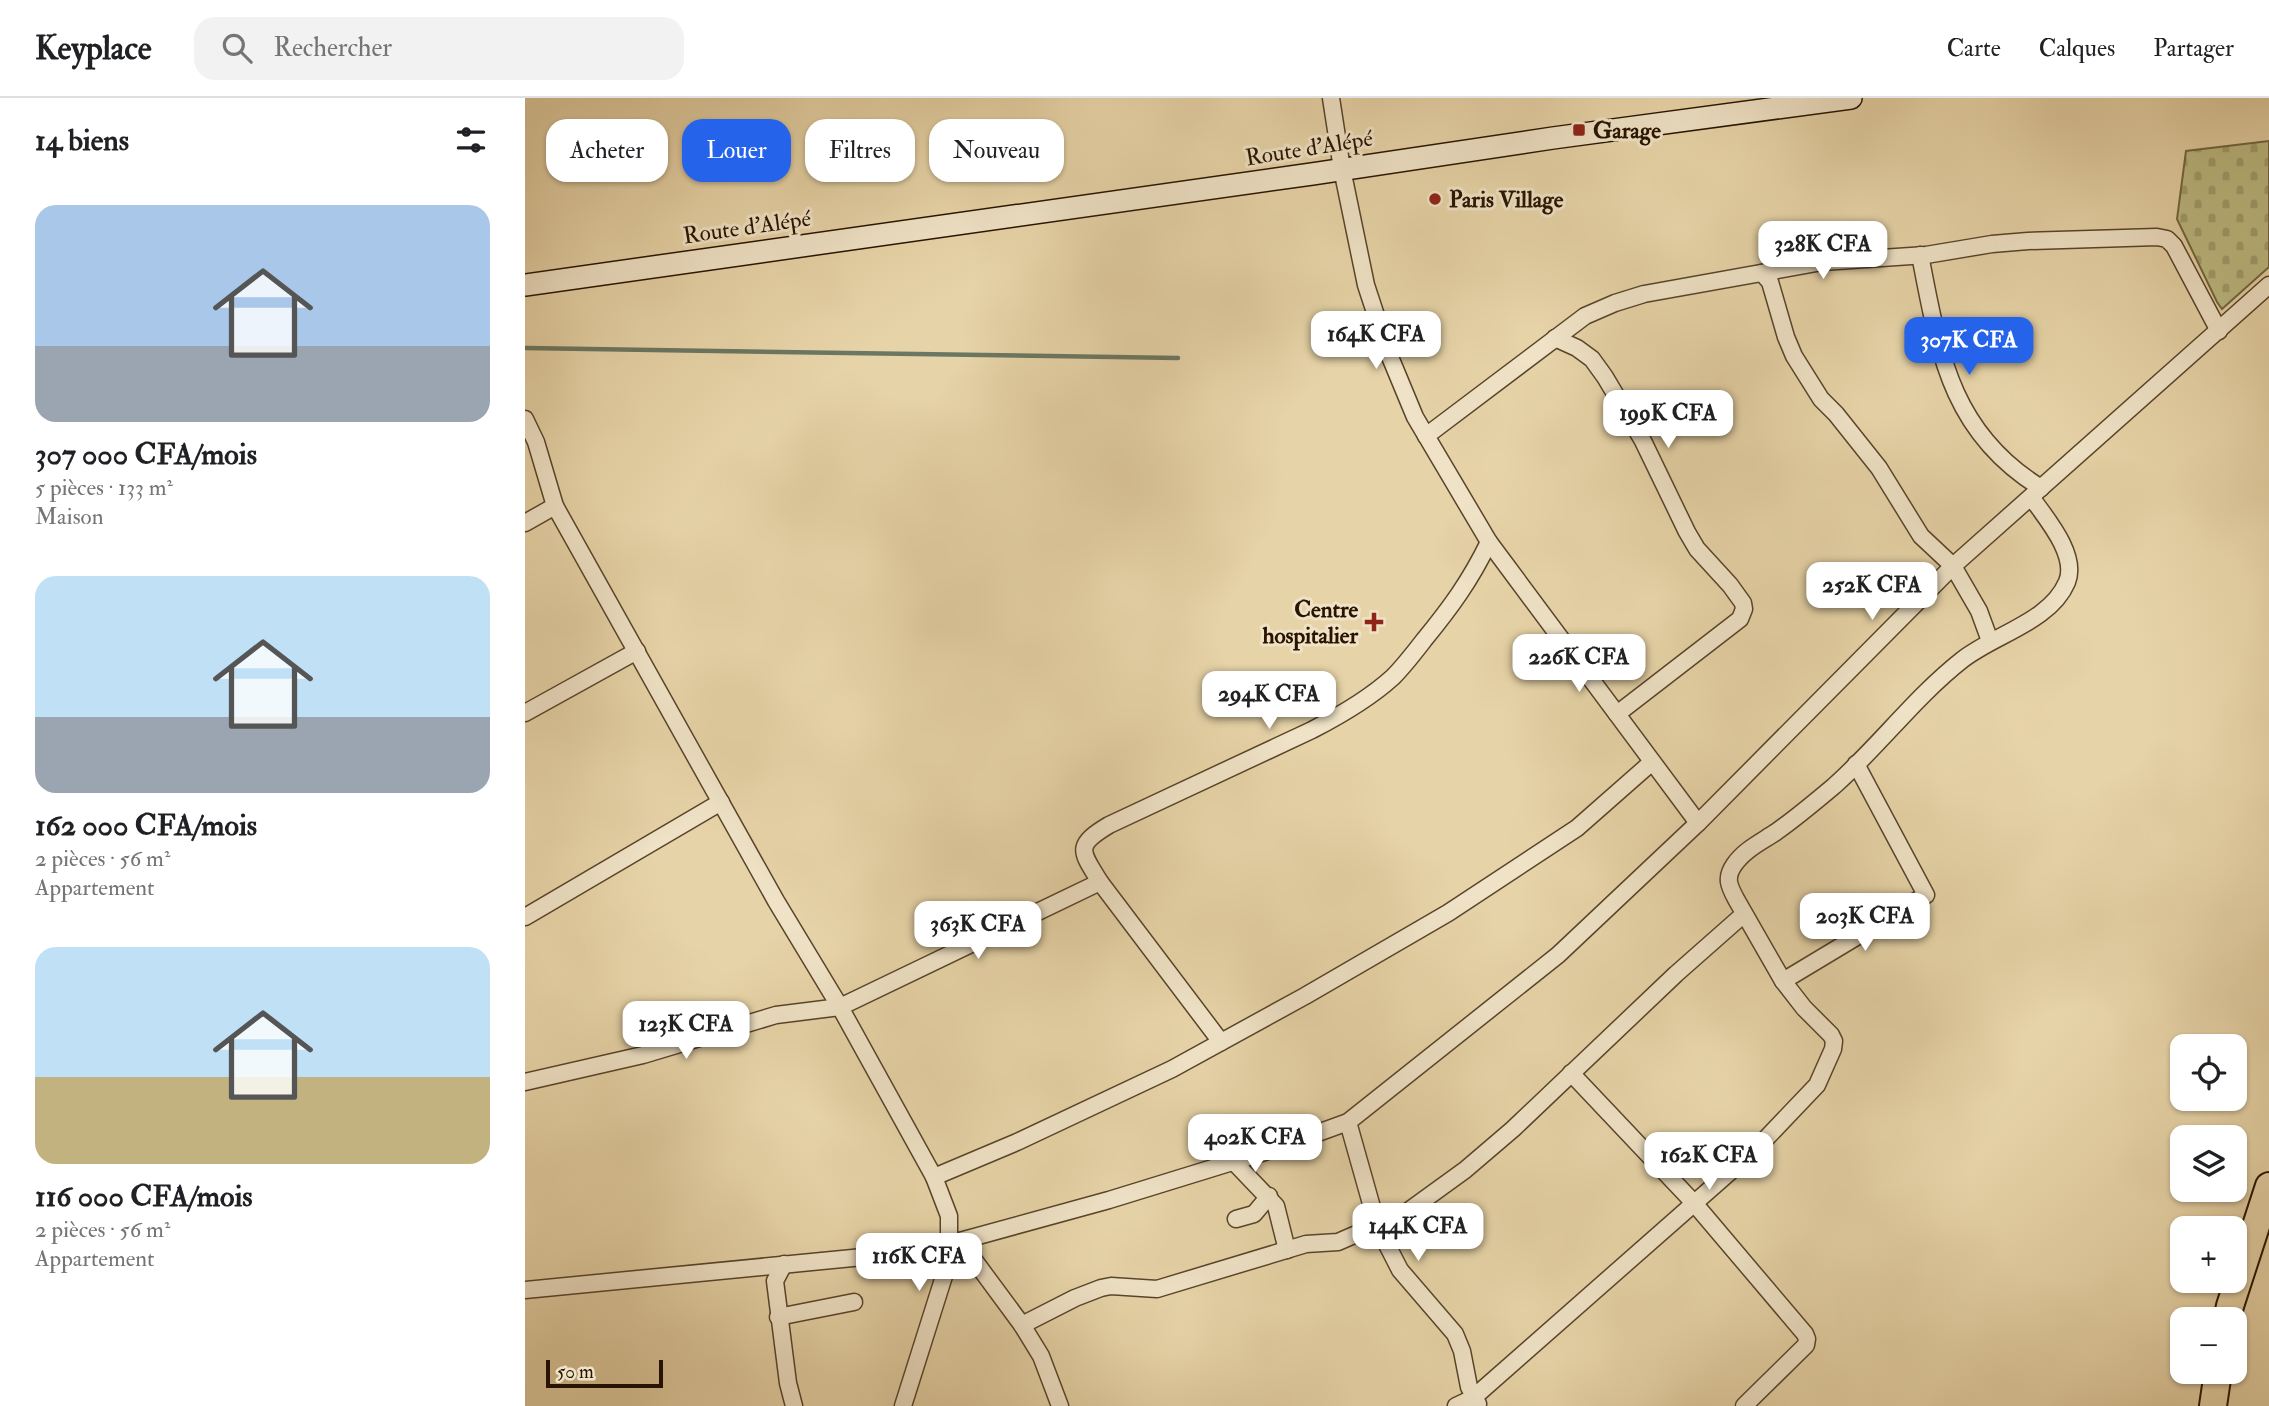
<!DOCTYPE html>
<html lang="fr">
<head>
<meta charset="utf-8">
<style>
  body { margin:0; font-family:"IM FELL Double Pica",serif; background:#f2f2f2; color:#202124; height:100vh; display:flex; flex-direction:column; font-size:26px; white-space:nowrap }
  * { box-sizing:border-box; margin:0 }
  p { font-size:23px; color:#757577 }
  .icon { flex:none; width:38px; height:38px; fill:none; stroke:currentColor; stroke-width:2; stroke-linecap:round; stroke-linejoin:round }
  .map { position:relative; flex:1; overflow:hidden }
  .panel { display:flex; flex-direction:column; background:#fff; width:525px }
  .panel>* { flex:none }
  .banner { position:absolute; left:21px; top:21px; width:665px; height:63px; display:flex; gap:14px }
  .controls { position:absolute; left:1645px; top:936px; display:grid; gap:14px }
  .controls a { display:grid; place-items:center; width:77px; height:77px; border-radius:14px; background:#fff; box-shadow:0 2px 5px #0004; font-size:35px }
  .scale { position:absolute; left:21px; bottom:18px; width:117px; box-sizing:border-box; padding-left:7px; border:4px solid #281400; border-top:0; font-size:19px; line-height:24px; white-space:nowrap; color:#281400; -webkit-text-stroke:5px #efe2c6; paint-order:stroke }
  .price { position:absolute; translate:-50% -60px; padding:0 16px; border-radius:14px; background:#fff; color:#222; font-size:23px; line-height:46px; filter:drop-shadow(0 2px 4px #0008) }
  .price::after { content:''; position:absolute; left:50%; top:42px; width:21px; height:16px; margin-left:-10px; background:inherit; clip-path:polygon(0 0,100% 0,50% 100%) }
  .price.selected { background:#2563eb; color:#fff }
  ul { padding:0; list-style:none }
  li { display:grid; align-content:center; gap:14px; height:371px; padding:0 35px }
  li span { display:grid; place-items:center; height:217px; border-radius:21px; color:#555 }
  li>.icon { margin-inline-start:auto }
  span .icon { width:126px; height:126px; fill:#fffc; stroke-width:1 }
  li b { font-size:30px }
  h2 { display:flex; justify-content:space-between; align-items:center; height:84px; padding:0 35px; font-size:30px }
  .pill { padding:0 24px; border-radius:21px; background:#fff; box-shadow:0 2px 5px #0004; font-size:24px; line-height:63px }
  .pill.selected { background:#2563eb; color:#fff }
  header { display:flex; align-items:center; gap:42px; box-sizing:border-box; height:98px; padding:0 35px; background:#fff; border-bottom:2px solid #e0e0e0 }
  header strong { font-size:33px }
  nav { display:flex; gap:38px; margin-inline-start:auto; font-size:24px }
  .search { width:490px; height:63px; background:#f2f2f2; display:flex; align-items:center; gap:18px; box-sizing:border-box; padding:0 24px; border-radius:21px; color:#757577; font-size:26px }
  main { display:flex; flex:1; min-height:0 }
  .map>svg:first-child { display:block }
  .cemetery { fill:url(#cemetery-stones); stroke:#726741; stroke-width:2 }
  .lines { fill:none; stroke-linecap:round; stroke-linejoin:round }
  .stream { stroke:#6b7762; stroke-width:4.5 }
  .minor-casing { stroke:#58442a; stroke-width:19 }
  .secondary-casing { stroke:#281400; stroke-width:24 }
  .trunk-casing { stroke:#281400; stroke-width:30 }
  .minor { stroke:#efe2c6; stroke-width:16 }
  .secondary { stroke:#efe2c6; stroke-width:21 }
  .trunk { stroke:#e6d3a7; stroke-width:26 }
  .poi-dot { fill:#8f2418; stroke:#efe2c6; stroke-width:2.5 }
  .labels { text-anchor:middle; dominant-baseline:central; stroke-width:6; stroke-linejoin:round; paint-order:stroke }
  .poi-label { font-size:23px; font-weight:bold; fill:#281400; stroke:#efe2c6; text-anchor:start }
  .street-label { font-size:23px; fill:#281400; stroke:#efe2c6 }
</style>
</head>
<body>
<header>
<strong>Keyplace</strong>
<div class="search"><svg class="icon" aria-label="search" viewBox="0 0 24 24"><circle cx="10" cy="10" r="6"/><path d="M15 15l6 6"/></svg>Rechercher</div>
<nav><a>Carte</a><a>Calques</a><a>Partager</a></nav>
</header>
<main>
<section class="panel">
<h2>14 biens<svg class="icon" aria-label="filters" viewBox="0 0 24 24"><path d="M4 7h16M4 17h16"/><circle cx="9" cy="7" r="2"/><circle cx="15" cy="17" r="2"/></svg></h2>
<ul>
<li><span style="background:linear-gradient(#a9c7e8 65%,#9aa5b1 0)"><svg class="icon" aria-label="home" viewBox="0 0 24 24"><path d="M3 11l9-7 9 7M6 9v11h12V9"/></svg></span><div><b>307 000 CFA/mois</b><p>5 pièces · 133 m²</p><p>Maison</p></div></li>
<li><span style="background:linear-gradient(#bfe0f5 65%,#9aa5b1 0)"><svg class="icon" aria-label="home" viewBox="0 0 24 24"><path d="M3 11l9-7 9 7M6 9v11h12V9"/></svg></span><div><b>162 000 CFA/mois</b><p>2 pièces · 56 m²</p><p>Appartement</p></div></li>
<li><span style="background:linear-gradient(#bfe0f5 60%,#c2b280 0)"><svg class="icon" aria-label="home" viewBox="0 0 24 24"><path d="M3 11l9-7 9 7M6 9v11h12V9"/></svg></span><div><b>116 000 CFA/mois</b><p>2 pièces · 56 m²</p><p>Appartement</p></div></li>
</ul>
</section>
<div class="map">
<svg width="1744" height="1308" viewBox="0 0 1744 1308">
  <defs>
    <pattern id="cemetery-stones" width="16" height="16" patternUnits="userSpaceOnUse" patternTransform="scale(1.75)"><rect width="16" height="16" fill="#bdba82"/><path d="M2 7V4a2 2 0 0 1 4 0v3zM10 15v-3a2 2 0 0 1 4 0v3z" fill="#a29f6e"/></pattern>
  </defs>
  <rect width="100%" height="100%" fill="#e6d3a7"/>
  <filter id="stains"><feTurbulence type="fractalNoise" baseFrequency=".00286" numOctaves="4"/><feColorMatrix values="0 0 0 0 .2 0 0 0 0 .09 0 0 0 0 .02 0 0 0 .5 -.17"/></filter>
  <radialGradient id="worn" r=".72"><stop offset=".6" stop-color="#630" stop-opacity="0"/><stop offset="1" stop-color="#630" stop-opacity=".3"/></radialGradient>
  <path class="cemetery" d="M1744,43V169L1697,211L1692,204L1652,121L1661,53Z"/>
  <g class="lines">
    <path class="stream" d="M0,250L653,260"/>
    <g class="minor-casing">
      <g id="minor">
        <path d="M806,0L817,71L841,187L863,254L890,319L964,444L1173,725"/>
        <path d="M1395,157C1414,254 1425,334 1516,390"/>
        <path d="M1237,175L1245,184L1261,239L1269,258L1296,301L1311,316L1354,370L1396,438L1428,468L1454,513L1465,543"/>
        <path d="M1030,240L1052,250L1067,261L1080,279L1118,343L1162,434L1172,451L1205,487L1218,505L1219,511L1215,521L1092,616"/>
        <path d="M0,321L11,344L30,408L251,803L315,909L409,1079L424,1118V1146L420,1175L378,1308"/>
        <path d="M901,338L1060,218L1090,205L1119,196L1297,164L1401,157L1467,146L1503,143L1632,139L1642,141L1649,148L1694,233"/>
        <path d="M0,425L30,408"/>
        <path d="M0,615L112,553"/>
        <path d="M0,819L196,704"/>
        <path d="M1258,883L1401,797L1331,666"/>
        <path d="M696,944L575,784C556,753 549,748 584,727L787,632C816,617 844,601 868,579C879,568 889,555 899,542C926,509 945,483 964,444"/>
        <path d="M1046,975L1169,1105L1280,1236L1282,1241L1281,1247L1219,1308"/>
        <path d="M0,984L118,957L251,917L315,909L575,784"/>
        <path d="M823,1024L852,1127L875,1172L930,1236L937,1253L944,1289L953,1306"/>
        <path d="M708,1063L751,1108L762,1152"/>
        <path d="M409,1079L492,1044L647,971L780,898L923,815L1052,730L1127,664"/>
        <path d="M711,1121L729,1116L744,1098"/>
        <path d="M435,1143L497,1227L516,1258L535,1308"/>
        <path d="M259,1166L250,1183L263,1285L269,1308"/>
        <path d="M0,1192L338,1159L424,1146L584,1102L743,1053L823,1024L1033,857L1173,725L1428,468L1744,187"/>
        <path d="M253,1219L329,1204"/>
        <path d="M497,1227L550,1200L576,1190L586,1188L632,1191L781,1146L813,1144L882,1114L940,1072L988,1031L1151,876L1219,816"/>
        <path d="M931,1308L948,1300L1232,1050L1292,987L1308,951L1309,943L1306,937L1279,910L1258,883L1211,801C1204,788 1200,780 1209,767C1219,752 1236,744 1251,734C1271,720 1290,704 1309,688C1354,648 1390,599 1437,562C1470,536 1525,524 1542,484C1553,457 1521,420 1506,399"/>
      </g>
    </g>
    <g class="secondary-casing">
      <path id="secondary" d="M0,187L787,76L1028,40L1326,0"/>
    </g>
    <g class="trunk-casing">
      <g id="trunk">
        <path d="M1702,1222L1705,1208L1744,1088"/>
        <path d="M1688,1308L1693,1274"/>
      </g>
    </g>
    <use href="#minor" class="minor"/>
    <use href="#secondary" class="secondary"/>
    <use href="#trunk" class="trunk"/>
  </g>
  <g class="poi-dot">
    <rect x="1047" y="25" width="14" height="14" rx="3.5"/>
    <circle cx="910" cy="101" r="7"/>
    <path d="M845.5 513.5h7v7h7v7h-7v7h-7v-7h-7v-7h7z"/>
  </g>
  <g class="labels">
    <g class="poi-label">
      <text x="1068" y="32">Garage</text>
      <text x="924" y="101">Paris Village</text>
      <text x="833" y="511" text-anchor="end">Centre<tspan x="833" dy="26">hospitalier</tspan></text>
    </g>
    <g class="street-label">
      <text transform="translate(784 50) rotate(-9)">Route d'Alépé</text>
      <text transform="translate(222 129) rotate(-8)">Route d'Alépé</text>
    </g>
  </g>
  <rect width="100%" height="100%" filter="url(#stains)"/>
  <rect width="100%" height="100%" fill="url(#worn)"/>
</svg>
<div class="controls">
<a><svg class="icon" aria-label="locate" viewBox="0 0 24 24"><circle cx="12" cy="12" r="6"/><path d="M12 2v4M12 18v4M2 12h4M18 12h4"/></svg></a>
<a><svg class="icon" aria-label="layers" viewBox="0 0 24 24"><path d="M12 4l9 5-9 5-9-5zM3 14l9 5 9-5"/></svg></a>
<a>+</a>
<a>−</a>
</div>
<div class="scale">50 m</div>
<b class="price" style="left:1298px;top:183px">328K CFA</b>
<b class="price" style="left:851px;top:273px">164K CFA</b>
<b class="price selected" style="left:1444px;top:279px">307K CFA</b>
<b class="price" style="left:1143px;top:352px">199K CFA</b>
<b class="price" style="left:1347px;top:524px">252K CFA</b>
<b class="price" style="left:1054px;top:596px">226K CFA</b>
<b class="price" style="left:744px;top:633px">294K CFA</b>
<b class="price" style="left:1340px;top:855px">203K CFA</b>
<b class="price" style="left:453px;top:863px">363K CFA</b>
<b class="price" style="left:161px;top:963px">123K CFA</b>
<b class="price" style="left:730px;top:1076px">402K CFA</b>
<b class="price" style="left:1184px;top:1094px">162K CFA</b>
<b class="price" style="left:893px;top:1165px">144K CFA</b>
<b class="price" style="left:394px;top:1195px">116K CFA</b>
<div class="banner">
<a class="pill">Acheter</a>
<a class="pill selected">Louer</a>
<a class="pill">Filtres</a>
<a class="pill">Nouveau</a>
</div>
</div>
</main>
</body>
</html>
